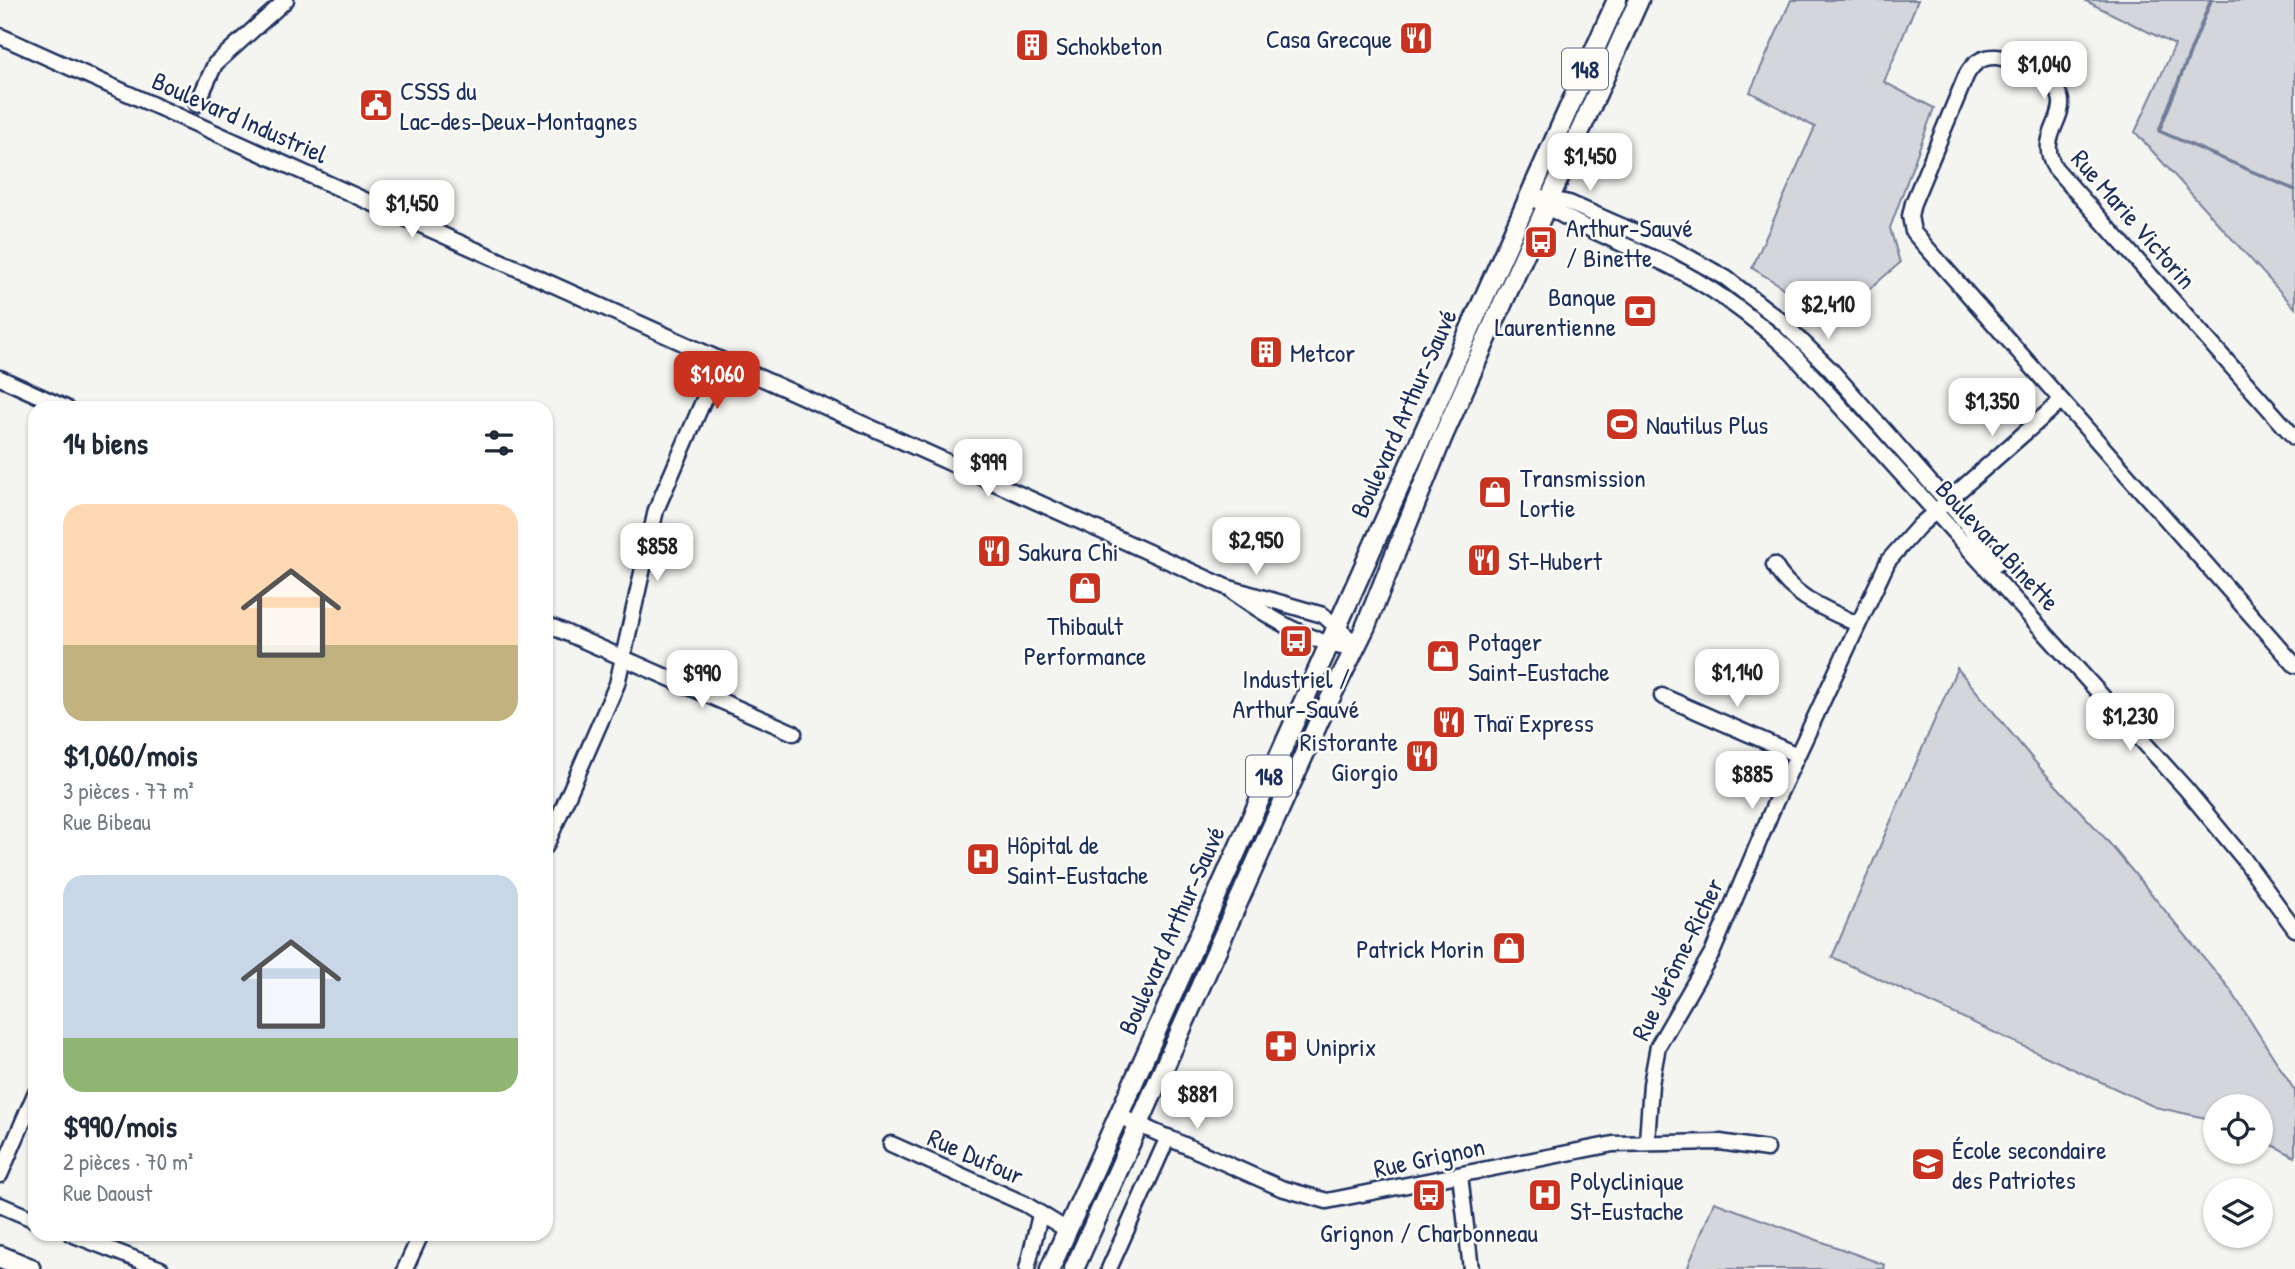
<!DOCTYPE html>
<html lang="fr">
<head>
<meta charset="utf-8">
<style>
  body { margin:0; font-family:"Patrick Hand",sans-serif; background:#f2f2f3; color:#1f2937; height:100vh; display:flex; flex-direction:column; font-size:26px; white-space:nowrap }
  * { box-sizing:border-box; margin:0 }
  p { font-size:23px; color:#747a83 }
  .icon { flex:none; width:38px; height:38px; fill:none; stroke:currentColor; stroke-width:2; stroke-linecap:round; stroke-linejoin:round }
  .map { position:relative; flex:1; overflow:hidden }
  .side { position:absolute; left:28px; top:401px; width:525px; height:840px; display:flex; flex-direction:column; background:#fff; border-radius:21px; box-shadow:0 2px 5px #0004 }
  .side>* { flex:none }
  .controls { position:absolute; left:2203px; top:1094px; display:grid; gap:14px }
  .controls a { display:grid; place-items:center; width:70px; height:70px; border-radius:50%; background:#fff; box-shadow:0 2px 5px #0004; font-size:35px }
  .price { position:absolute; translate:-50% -60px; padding:0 16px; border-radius:14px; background:#fff; color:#222; font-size:23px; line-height:46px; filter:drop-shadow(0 2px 4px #0008) }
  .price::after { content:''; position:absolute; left:50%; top:42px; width:21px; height:16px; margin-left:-10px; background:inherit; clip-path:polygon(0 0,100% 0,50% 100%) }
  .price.on { background:#c8321e; color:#fff }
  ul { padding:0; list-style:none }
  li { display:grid; align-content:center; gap:14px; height:371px; padding:0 35px }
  li span { display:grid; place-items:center; height:217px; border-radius:21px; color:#555 }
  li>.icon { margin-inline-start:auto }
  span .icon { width:126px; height:126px; fill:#fffc; stroke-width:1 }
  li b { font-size:30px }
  h2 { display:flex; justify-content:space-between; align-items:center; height:84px; padding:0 35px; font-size:30px }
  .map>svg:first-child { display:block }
  .green { fill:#d4d6db; stroke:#78829c; stroke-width:2 }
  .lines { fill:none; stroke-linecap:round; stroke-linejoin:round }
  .stream { stroke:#717c98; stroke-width:3.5 }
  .minor-casing { stroke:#1b2f5e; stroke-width:19 }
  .major-casing { stroke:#1b2f5e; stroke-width:23 }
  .highway-casing { stroke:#1b2f5e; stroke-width:26 }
  .minor { stroke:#fdfcf7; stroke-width:14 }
  .major { stroke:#fdfcf7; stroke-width:18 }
  .highway { stroke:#fdfcf7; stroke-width:21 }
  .labels { text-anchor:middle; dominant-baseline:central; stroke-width:5; stroke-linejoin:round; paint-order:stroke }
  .shield { fill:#fdfcf7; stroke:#5f6c8c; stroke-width:2 }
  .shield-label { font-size:24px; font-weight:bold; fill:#1b2f5e }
  .poi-label { font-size:26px; fill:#1b2f5e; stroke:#fdfcf7; text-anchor:start }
  .street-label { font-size:26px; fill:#1b2f5e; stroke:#fdfcf7 }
</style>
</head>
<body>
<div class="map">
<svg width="2295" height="1269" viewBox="0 0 2295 1269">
  <rect width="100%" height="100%" fill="#f4f4f1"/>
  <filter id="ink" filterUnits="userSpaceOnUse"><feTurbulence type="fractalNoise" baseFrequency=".0143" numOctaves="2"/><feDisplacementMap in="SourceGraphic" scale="14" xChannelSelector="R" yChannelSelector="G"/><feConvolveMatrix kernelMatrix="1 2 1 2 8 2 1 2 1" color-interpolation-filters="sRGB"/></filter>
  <g filter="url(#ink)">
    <g class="green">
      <path d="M1791,0H1918L1884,82L1934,108L1890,228L1900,263L1826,326L1778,284L1752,268L1815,127L1750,92Z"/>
      <path d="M2084,0H2295V308L2135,132L2175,45Z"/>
      <path d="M1957,668L2041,769L2105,838L2230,989L2295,1091V1157L2261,1139V1106H2216L2215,1120L2155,1107L1832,957Z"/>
      <path d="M1714,1202L1885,1265L1884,1269H1687Z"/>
    </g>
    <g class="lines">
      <path class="stream" d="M2211,0L2159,131L2295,190"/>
      <g class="minor-casing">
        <g id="minor">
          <path d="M0,36L1226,587L1323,615L1357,645"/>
          <path d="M197,104L215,64L286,0"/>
          <path d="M1529,195C1572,225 1621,242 1668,265C1713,287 1754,318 1791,352L2186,789L2243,858L2295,929"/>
          <path d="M1541,197L1569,203L1674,249L1726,278L1780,320L1831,370L1965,522L1997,564"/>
          <path d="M0,378L66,408"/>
          <path d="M2295,438L2055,168C2029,127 2097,105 2032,72C2021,66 2008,58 1996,57C1982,56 1972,64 1966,76L1913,203L1910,216L1913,232L2295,665"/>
          <path d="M1774,565C1792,597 1826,609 1857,624"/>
          <path d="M1233,592C1273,620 1305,640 1354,650"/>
          <path d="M546,624L794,733"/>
          <path d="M1662,696L1797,755"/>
          <path d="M546,846L617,684L656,510L721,360"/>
          <path d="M1117,1115L1281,1188L1327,1201L1613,1144L1720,1142L1767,1149"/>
          <path d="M1647,1141L1651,1084L1658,1046L1713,951L1775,803L1888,561L1919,526L2061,401"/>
          <path d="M891,1144L1025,1204L1067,1230"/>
          <path d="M0,1175L35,1094"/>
          <path d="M1460,1175L1471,1269"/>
          <path d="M0,1205L35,1220"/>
          <path d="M71,1234L161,1269"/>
          <path d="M405,1269L421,1234"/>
          <path d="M1027,1269L1040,1215"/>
          <path d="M1109,1269L1168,1137"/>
        </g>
      </g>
      <g class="major-casing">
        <g id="major">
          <path d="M1050,1269L1617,0"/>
          <path d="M1074,1269L1320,719L1365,628L1443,436L1639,0"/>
        </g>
      </g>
      <g class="highway-casing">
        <path id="highway" d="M0,1257L29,1269"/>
      </g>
      <use href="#minor" class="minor"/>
      <use href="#major" class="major"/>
      <use href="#highway" class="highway"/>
    </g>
  </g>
  <defs>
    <g id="restaurant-square" transform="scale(1.75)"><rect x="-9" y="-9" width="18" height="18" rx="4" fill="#c8321e" stroke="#fdfcf7"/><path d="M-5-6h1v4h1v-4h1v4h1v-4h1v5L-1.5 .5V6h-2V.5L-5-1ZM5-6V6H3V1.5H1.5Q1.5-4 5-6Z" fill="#fff"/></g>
    <g id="building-square" transform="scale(1.75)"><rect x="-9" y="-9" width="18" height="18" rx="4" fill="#c8321e" stroke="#fdfcf7"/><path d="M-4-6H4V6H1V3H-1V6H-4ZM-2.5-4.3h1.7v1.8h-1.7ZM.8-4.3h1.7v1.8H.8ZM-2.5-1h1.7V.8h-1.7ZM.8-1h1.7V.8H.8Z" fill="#fff"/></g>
    <g id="civic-square" transform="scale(1.75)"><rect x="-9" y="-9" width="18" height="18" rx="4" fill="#c8321e" stroke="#fdfcf7"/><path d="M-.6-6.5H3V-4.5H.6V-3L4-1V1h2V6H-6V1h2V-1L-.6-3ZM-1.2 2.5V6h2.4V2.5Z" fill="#fff"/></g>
    <g id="bus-square" transform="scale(1.75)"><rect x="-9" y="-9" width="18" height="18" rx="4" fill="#c8321e" stroke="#fdfcf7"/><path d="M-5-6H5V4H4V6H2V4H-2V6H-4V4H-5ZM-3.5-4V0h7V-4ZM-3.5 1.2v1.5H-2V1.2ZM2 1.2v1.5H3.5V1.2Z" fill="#fff"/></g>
    <g id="bank-square" transform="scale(1.75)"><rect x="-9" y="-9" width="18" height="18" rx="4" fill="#c8321e" stroke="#fdfcf7"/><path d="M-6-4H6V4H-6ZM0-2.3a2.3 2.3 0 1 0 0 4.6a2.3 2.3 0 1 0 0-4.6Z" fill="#fff"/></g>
    <g id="stadium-square" transform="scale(1.75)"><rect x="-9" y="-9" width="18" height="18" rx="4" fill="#c8321e" stroke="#fdfcf7"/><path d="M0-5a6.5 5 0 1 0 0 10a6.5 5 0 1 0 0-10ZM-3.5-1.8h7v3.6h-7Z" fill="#fff"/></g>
    <g id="shop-square" transform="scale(1.75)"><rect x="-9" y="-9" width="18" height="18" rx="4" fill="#c8321e" stroke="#fdfcf7"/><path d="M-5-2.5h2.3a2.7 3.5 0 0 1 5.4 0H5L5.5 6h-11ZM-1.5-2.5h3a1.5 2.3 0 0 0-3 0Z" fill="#fff"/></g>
    <g id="hospital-square" transform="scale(1.75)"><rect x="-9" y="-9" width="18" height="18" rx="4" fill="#c8321e" stroke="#fdfcf7"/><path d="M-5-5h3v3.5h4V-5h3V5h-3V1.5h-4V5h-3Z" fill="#fff"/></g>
    <g id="pharmacy-square" transform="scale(1.75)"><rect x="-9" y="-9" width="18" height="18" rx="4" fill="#c8321e" stroke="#fdfcf7"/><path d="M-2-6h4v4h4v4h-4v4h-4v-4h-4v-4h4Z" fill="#fff"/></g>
    <g id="school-square" transform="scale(1.75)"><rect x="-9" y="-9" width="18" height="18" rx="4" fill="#c8321e" stroke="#fdfcf7"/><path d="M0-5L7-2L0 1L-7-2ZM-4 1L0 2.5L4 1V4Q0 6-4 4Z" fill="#fff"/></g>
  </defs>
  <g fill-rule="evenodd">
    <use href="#restaurant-square" x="1416" y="38"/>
    <use href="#building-square" x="1032" y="45"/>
    <use href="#civic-square" x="376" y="105"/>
    <use href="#bus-square" x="1541" y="242"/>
    <use href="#bank-square" x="1640" y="311"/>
    <use href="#building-square" x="1266" y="352"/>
    <use href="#stadium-square" x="1622" y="424"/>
    <use href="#shop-square" x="1495" y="492"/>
    <use href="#restaurant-square" x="994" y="551"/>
    <use href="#restaurant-square" x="1484" y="560"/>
    <use href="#shop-square" x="1085" y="588"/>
    <use href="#bus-square" x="1296" y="641"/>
    <use href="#shop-square" x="1443" y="656"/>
    <use href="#restaurant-square" x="1449" y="722"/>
    <use href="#restaurant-square" x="1422" y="756"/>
    <use href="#hospital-square" x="983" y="859"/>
    <use href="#shop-square" x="1509" y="948"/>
    <use href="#pharmacy-square" x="1281" y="1046"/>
    <use href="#school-square" x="1928" y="1164"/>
    <use href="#bus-square" x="1429" y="1195"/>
    <use href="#hospital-square" x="1545" y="1195"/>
  </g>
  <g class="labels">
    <g class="shield">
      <rect x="1562" y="48.5" width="46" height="41" rx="5"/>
      <rect x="1246" y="755.5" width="46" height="41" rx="5"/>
    </g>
    <g class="shield-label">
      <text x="1585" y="69">148</text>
      <text x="1269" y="776">148</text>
    </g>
    <g class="poi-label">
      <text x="1392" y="38" text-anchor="end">Casa Grecque</text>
      <text x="1056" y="45">Schokbeton</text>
      <text x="400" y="90">CSSS du<tspan x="400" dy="30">Lac-des-Deux-Montagnes</tspan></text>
      <text x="1566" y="227">Arthur-Sauvé<tspan x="1566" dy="30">/ Binette</tspan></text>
      <text x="1616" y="296" text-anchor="end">Banque<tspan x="1616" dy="30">Laurentienne</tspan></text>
      <text x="1290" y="352">Metcor</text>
      <text x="1646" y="424">Nautilus Plus</text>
      <text x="1520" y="477">Transmission<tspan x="1520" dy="30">Lortie</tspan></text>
      <text x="1018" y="551">Sakura Chi</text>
      <text x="1508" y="560">St-Hubert</text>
      <text x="1085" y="625" text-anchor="middle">Thibault<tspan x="1085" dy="30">Performance</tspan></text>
      <text x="1468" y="641">Potager<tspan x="1468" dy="30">Saint-Eustache</tspan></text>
      <text x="1296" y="678" text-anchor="middle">Industriel /<tspan x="1296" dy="30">Arthur-Sauvé</tspan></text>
      <text x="1474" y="722">Thaï Express</text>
      <text x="1398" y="741" text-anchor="end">Ristorante<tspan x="1398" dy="30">Giorgio</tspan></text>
      <text x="1007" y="844">Hôpital de<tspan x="1007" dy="30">Saint-Eustache</tspan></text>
      <text x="1484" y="948" text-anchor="end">Patrick Morin</text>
      <text x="1306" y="1046">Uniprix</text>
      <text x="1952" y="1149">École secondaire<tspan x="1952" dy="30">des Patriotes</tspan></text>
      <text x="1570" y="1180">Polyclinique<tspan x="1570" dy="30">St-Eustache</tspan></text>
      <text x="1429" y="1232" text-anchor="middle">Grignon / Charbonneau</text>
    </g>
    <g class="street-label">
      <text transform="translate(240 117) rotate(24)">Boulevard Industriel</text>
      <text transform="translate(2134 219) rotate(49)">Rue Marie Victorin</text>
      <text transform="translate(1403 413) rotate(-66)">Boulevard Arthur-Sauvé</text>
      <text transform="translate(1998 545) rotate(47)">Boulevard Binette</text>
      <text transform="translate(1171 930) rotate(-66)">Boulevard Arthur-Sauvé</text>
      <text transform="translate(1677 959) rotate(-64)">Rue Jérôme-Richer</text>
      <text transform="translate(976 1156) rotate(24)">Rue Dufour</text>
      <text transform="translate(1429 1157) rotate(-12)">Rue Grignon</text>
    </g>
  </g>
</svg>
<div class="controls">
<a><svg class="icon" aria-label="locate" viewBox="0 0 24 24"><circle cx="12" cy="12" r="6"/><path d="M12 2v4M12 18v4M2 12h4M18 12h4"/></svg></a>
<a><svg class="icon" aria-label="layers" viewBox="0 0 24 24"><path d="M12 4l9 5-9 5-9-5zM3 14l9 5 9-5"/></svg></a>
</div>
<b class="price" style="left:2044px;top:101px">$1,040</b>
<b class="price" style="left:1590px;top:193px">$1,450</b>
<b class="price" style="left:412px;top:240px">$1,450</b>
<b class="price" style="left:1828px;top:341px">$2,410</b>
<b class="price on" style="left:717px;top:411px">$1,060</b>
<b class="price" style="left:1992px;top:438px">$1,350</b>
<b class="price" style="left:988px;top:499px">$999</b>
<b class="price" style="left:1256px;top:577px">$2,950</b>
<b class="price" style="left:657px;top:583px">$858</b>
<b class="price" style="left:1737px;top:709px">$1,140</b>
<b class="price" style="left:702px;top:710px">$990</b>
<b class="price" style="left:2130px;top:753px">$1,230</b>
<b class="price" style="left:1752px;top:811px">$885</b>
<b class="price" style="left:1197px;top:1131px">$881</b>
<section class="side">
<h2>14 biens<svg class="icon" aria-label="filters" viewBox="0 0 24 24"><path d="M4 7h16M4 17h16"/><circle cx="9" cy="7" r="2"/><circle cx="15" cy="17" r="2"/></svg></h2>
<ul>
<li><span style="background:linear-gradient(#ffd9b3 65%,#c2b280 0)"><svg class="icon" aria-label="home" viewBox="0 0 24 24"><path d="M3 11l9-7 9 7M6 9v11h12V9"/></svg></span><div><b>$1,060/mois</b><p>3 pièces · 77 m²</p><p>Rue Bibeau</p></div></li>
<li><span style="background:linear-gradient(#c9d6e8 75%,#8fb573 0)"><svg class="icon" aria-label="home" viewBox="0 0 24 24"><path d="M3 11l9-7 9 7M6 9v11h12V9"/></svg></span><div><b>$990/mois</b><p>2 pièces · 70 m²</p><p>Rue Daoust</p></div></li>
</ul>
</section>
</div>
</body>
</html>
